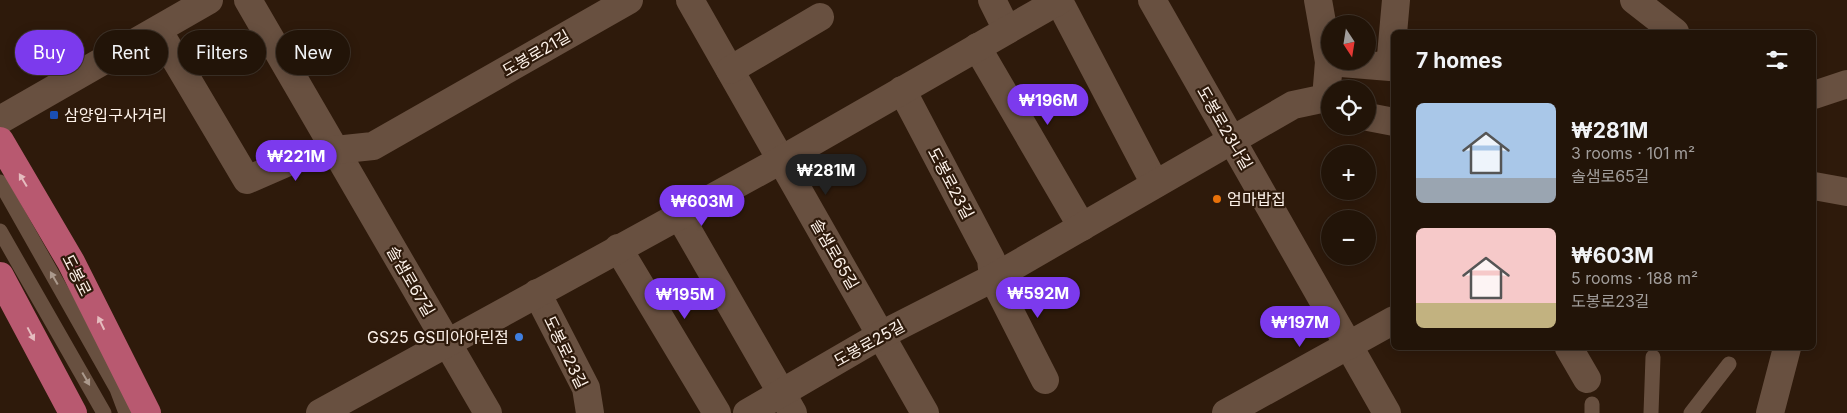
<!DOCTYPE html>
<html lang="en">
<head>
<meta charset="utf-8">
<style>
  body { margin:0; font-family:Inter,"Noto Sans KR",sans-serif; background:#2a1d12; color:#f1f3f6; height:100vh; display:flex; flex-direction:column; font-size:19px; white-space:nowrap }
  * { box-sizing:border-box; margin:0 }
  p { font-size:16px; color:#a29e9c }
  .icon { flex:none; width:28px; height:28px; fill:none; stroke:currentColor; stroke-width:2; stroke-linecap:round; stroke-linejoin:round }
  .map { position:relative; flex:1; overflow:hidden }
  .panel { position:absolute; left:1391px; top:30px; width:425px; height:320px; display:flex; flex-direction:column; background:#221408; border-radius:8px; box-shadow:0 2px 12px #0003,0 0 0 1px #3f3329 }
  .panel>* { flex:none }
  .banner { position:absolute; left:15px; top:30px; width:475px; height:45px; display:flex; gap:10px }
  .needle { width:32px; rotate:168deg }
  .controls { position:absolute; left:1321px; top:15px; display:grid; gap:10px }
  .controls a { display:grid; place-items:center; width:55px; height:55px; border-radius:50%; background:#221408; box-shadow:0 2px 12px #0003,0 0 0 1px #3f3329; font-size:25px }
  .price { position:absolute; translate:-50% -42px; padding:0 11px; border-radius:18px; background:#7c3aed; color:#fff; font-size:16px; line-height:32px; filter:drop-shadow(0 1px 2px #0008) }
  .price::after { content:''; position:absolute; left:50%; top:30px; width:15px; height:11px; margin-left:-8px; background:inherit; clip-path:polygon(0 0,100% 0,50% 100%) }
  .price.on { background:#222; color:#fff }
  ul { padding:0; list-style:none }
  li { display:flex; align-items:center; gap:15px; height:125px; padding:0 25px }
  li span { display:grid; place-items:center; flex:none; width:140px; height:100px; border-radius:8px; color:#555 }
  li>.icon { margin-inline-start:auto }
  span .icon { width:60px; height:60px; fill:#fffc; stroke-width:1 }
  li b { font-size:21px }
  h2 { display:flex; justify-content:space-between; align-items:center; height:60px; padding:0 25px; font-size:21px }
  .tag { padding:0 18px; border-radius:22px; background:#221408; box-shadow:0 2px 12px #0003,0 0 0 1px #3f3329; font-size:18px; line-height:45px }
  .tag.on { background:#7c3aed; color:#fff }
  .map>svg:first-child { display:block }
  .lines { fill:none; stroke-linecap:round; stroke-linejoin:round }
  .lane { stroke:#685040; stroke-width:15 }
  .street { stroke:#685040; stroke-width:28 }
  .primary { stroke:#b85970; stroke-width:28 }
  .oneway { fill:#e5bcbf }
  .oneway2 { fill:#ab998c }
  .transit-dot { fill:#1a4fb4; stroke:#2e1a0b; stroke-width:2 }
  .food-dot { fill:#e8710a; stroke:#2e1a0b; stroke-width:2 }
  .shop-dot { fill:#3f7fe0; stroke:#2e1a0b; stroke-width:2 }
  .labels { text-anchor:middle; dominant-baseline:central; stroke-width:4.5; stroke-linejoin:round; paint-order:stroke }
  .street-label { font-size:16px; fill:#fdf2ea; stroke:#2e1a0b }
  .poi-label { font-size:16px; fill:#fdf2ea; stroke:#2e1a0b; text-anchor:start }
</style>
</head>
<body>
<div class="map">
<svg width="1847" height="413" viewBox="0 0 1847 413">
  <rect width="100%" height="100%" fill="#2e1a0b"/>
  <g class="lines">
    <g class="lane">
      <path d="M0,182L117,389L126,413"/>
      <path d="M0,231L104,413"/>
      <path d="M1592,413V404"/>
      <path d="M1651,413L1653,357"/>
      <path d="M1691,413L1729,364"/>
    </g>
    <g class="street">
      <path d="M248,0L488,413"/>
      <path d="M690,0L925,413"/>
      <path d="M992,0L1007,30"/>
      <path d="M1152,0L1387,413"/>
      <path d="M1634,0L1675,32"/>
      <path d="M1059,1L1155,184"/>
      <path d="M158,30L247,180L300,157L335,150L373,146L629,0"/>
      <path d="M977,47L1082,227"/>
      <path d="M1329,62L1390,67L1396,0"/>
      <path d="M730,70L820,17"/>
      <path d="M902,90L991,259L993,278L1045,380"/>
      <path d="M1814,95L1847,84"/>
      <path d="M1368,117L1394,122"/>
      <path d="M0,120L209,0"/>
      <path d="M1814,186L1847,192"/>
      <path d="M679,215L793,413"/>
      <path d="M618,248L717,413"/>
      <path d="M537,293L586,388L590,413"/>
      <path d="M1569,348L1587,379"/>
      <path d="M320,413L781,160L1060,0"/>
      <path d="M747,413L881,335L993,278L1293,105L1326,98L1329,62L1318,0"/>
      <path d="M1226,413L1394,320"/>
      <path d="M1770,413L1787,348"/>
    </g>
    <g class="primary">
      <path d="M0,141L71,262L147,413"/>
      <path d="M0,276L73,413"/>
    </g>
  </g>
  <defs><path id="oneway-solid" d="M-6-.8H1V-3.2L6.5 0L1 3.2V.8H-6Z" transform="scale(1.25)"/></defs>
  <g class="oneway">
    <use href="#oneway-solid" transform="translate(23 180) rotate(-121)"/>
    <use href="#oneway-solid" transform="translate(101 323) rotate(-116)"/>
    <use href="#oneway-solid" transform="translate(31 334) rotate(62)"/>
  </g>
  <g class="oneway2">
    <use href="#oneway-solid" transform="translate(54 278) rotate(-120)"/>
    <use href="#oneway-solid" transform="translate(86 379) rotate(60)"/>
  </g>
  <rect class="transit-dot" x="49" y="110" width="10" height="10" rx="2.5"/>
  <circle class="food-dot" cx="1217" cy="199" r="5"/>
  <circle class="shop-dot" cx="519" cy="337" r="5"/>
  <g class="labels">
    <g class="street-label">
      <text transform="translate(536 53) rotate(-30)">도봉로21길</text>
      <text transform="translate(1225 128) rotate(60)">도봉로23나길</text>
      <text transform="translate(951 183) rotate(62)">도봉로23길</text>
      <text transform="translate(835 254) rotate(60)">솔샘로65길</text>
      <text transform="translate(77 275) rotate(63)">도봉로</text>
      <text transform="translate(411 281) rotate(60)">솔샘로67길</text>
      <text transform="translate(869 343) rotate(-29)">도봉로25길</text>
      <text transform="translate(566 352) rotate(64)">도봉로23길</text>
    </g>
    <g class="poi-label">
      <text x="64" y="115">삼양입구사거리</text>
      <text x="1227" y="199">엄마밥집</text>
      <text x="509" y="337" text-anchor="end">GS25 GS미아아린점</text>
    </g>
  </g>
</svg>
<div class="controls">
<a><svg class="needle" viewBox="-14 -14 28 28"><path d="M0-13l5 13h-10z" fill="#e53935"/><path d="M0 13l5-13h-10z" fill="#a29e9c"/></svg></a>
<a><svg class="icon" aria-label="locate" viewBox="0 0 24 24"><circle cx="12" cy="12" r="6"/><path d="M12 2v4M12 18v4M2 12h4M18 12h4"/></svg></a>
<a>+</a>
<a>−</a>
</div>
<b class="price" style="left:1048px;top:126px">₩196M</b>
<b class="price" style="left:296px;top:182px">₩221M</b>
<b class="price on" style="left:826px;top:196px">₩281M</b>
<b class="price" style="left:702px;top:227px">₩603M</b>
<b class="price" style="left:1038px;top:319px">₩592M</b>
<b class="price" style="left:685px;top:320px">₩195M</b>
<b class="price" style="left:1300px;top:348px">₩197M</b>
<div class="banner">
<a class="tag on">Buy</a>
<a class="tag">Rent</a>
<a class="tag">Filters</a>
<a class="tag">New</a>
</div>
<section class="panel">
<h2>7 homes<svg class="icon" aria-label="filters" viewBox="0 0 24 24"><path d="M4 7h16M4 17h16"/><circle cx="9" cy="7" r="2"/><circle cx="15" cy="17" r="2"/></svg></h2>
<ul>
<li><span style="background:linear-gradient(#a9c7e8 75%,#9aa5b1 0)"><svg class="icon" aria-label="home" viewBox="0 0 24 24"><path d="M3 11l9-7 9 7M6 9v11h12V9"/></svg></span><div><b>₩281M</b><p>3 rooms · 101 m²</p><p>솔샘로65길</p></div></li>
<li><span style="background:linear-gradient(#f6c9c9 75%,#c2b280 0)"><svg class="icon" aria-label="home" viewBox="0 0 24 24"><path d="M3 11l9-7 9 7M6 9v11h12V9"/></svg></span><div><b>₩603M</b><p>5 rooms · 188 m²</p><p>도봉로23길</p></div></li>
</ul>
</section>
</div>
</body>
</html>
